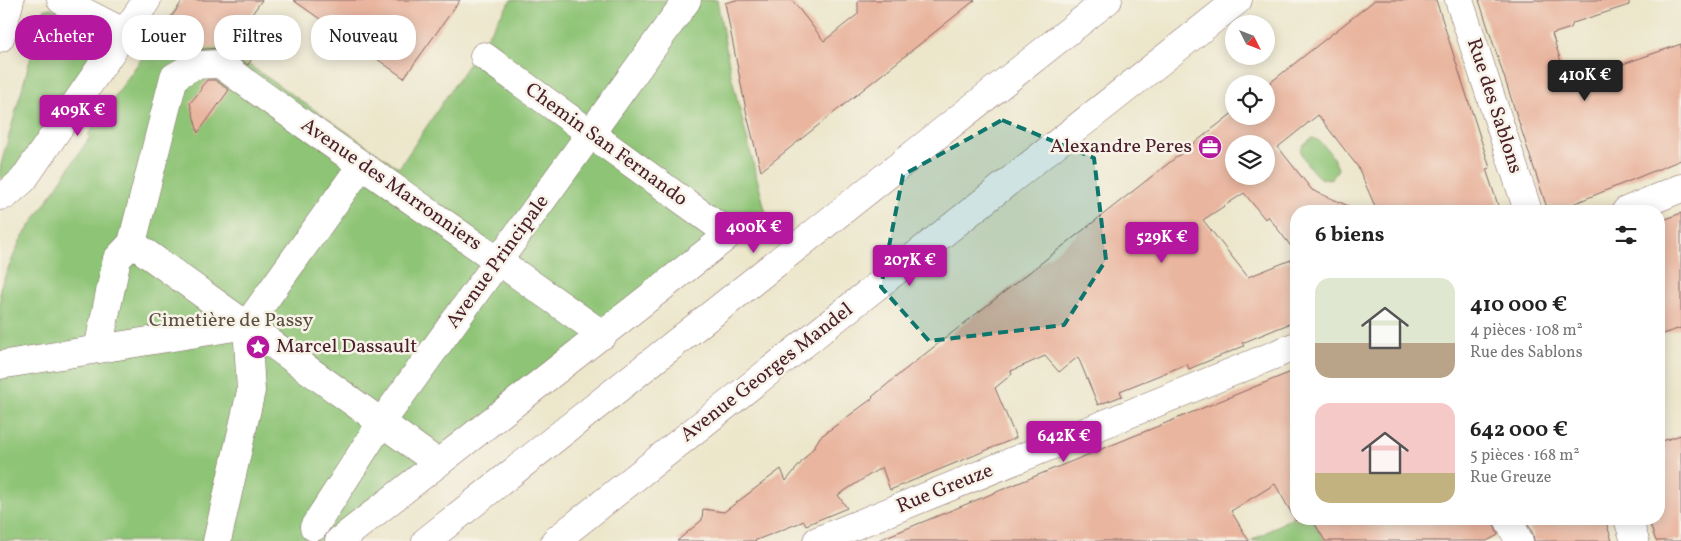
<!DOCTYPE html>
<html lang="fr">
<head>
<meta charset="utf-8">
<style>
  body { margin:0; font-family:Vollkorn,serif; background:#f2f2f2; color:#222; height:100vh; display:flex; flex-direction:column; font-size:19px; white-space:nowrap }
  * { box-sizing:border-box; margin:0 }
  p { font-size:16px; color:#767676 }
  .icon { flex:none; width:28px; height:28px; fill:none; stroke:currentColor; stroke-width:2; stroke-linecap:round; stroke-linejoin:round }
  .map { position:relative; flex:1; overflow:hidden }
  .sheet { position:absolute; left:1290px; top:205px; width:375px; height:320px; display:flex; flex-direction:column; background:#fff; border-radius:20px; box-shadow:0 2px 12px #0003 }
  .sheet>* { flex:none }
  .guide { position:absolute; left:15px; top:15px; width:475px; height:45px; display:flex; gap:10px }
  .needle { width:32px; rotate:132deg }
  .fabs { position:absolute; left:1225px; top:15px; display:grid; gap:10px }
  .fabs a { display:grid; place-items:center; width:50px; height:50px; border-radius:50%; background:#fff; box-shadow:0 2px 12px #0003; font-size:25px }
  .price { position:absolute; translate:-50% -42px; padding:0 11px; border-radius:5px; background:#b5179e; color:#fff; font-size:16px; line-height:32px; filter:drop-shadow(0 1px 2px #0008) }
  .price::after { content:''; position:absolute; left:50%; top:30px; width:15px; height:11px; margin-left:-8px; background:inherit; clip-path:polygon(0 0,100% 0,50% 100%) }
  .price.selected { background:#222; color:#fff }
  ul { padding:0; list-style:none }
  li { display:flex; align-items:center; gap:15px; height:125px; padding:0 25px }
  li span { display:grid; place-items:center; flex:none; width:140px; height:100px; border-radius:15px; color:#555 }
  li>.icon { margin-inline-start:auto }
  span .icon { width:60px; height:60px; fill:#fffc; stroke-width:1 }
  li b { font-size:21px }
  h2 { display:flex; justify-content:space-between; align-items:center; height:60px; padding:0 25px; font-size:21px }
  .tag { padding:0 18px; border-radius:20px; background:#fff; box-shadow:0 2px 12px #0003; font-size:18px; line-height:45px }
  .tag.selected { background:#b5179e; color:#fff }
  .map>svg:first-child { display:block }
  .green { fill:#8ec476; stroke:#6c7250 }
  .building { fill:#e9b59f; fill-rule:evenodd }
  .lines { fill:none; stroke-linecap:round; stroke-linejoin:round }
  .minor-casing { stroke:#836563; stroke-width:29 }
  .major-casing { stroke:#836563; stroke-width:29 }
  .minor { stroke:#fff; stroke-width:28 }
  .major { stroke:#fff; stroke-width:28 }
  .marked { fill:#0f766e; fill-opacity:0.2; stroke:#0f766e; stroke-width:4; stroke-dasharray:10 6; stroke-linejoin:round }
  .labels { text-anchor:middle; dominant-baseline:central; stroke-width:5; stroke-linejoin:round; paint-order:stroke }
  .street-label { font-size:20px; fill:#4a1f2b; stroke:#f7f3e8 }
  .poi-label { font-size:20px; fill:#4a1f2b; stroke:#f7f3e8; text-anchor:end }
  .park-label { font-size:20px; fill:#5e5142; stroke:#f7f3e8 }
</style>
</head>
<body>
<div class="map">
<svg width="1681" height="541" viewBox="0 0 1681 541">
  <rect width="100%" height="100%" fill="#f7f3e8"/>
  <filter id="ink" filterUnits="userSpaceOnUse"><feTurbulence type="fractalNoise" baseFrequency=".02" numOctaves="2"/><feDisplacementMap in="SourceGraphic" scale="10" xChannelSelector="R" yChannelSelector="G"/><feConvolveMatrix kernelMatrix="1 2 1 2 8 2 1 2 1" color-interpolation-filters="sRGB"/></filter>
  <filter id="wash" filterUnits="userSpaceOnUse"><feTurbulence type="fractalNoise" baseFrequency=".0096" numOctaves="4" result="noise"/><feDisplacementMap in="SourceGraphic" scale="20" xChannelSelector="R" yChannelSelector="G"/><feGaussianBlur stdDeviation="1.12" result="paint"/><feColorMatrix in="noise" values="0 0 0 0 0 0 0 0 0 0 0 0 0 0 0 0 0 1.4 0 .05"/><feComposite in="paint" operator="in"/></filter>
  <g filter="url(#wash)">
    <rect width="100%" height="100%" fill="#ece6cb"/>
    <g class="green">
      <path d="M511,0H717L731,75L766,214L351,541H0V288L20,241L90,137L88,135L179,5L233,37V54L399,168Z"/>
      <path d="M51,8L105,37L107,46L10,180L3,179L0,177V168L44,10Z"/>
      <path d="M1312,138C1322,139 1335,159 1338,169L1332,178C1328,179 1324,180 1320,178C1315,175 1299,155 1301,149C1302,145 1308,141 1312,138Z"/>
      <path d="M1296,515V519H1312L1325,541H1251Z"/>
    </g>
    <g id="blocks">
      <g class="building">
        <path d="M183,0H262L232,42L253,57L248,65L229,51L220,48L191,50L162,30Z"/>
        <path d="M293,0H460L404,78Z"/>
        <path d="M736,0H792L824,41L858,14V0H975L761,171L747,115L725,3Z"/>
        <path d="M1375,0H1436L1490,168L1486,169L1500,211H1377L1358,167L1318,115L1278,147L1312,190L1360,211H1296V253L1268,216L1265,219L1244,193L1203,220L1248,277L1296,258V321L1242,343L1244,346L1189,369L1187,364L1120,391L1122,396L1098,405L1078,357L1059,372L1045,356L1011,371L1012,374L995,388L1016,438L890,490L882,467L838,495L847,508L806,525L804,521L754,541H677L702,520L703,509L724,512L781,469L786,481L814,447L820,437L873,398L872,397L902,372L1234,112V116H1266V86ZM1234,144H1266V176H1234Z"/>
        <path d="M1479,0H1629V5L1573,23L1571,28L1552,34L1568,83L1681,44V160L1558,210L1546,205Z"/>
        <path d="M207,80H215L229,90L198,133L190,103L201,90V87Z"/>
        <path d="M1681,213V328L1659,335V222Z"/>
        <path d="M1296,370V521L1275,484L1231,511L1249,541H876Z"/>
        <path d="M1681,435V541H1656L1648,519H1659V442Z"/>
        <path d="M1312,519H1492L1498,535L1487,541H1325Z"/>
        <path d="M1525,519H1605L1612,541H1534L1533,534Z"/>
      </g>
    </g>
  </g>
  <g filter="url(#ink)">
    <use href="#blocks" fill-opacity="0" stroke="#836563" stroke-width="1"/>
    <g class="lines">
      <g class="minor-casing">
        <g id="minor">
          <path d="M61,0L125,33"/>
          <path d="M1459,0L1528,211"/>
          <path d="M0,196L6,195L23,180L147,0"/>
          <path d="M1626,211L1681,188"/>
          <path d="M132,243L438,463"/>
          <path d="M247,325L361,166"/>
          <path d="M98,349L117,259L132,243L174,77L195,65L220,64C346,156 476,244 603,335"/>
          <path d="M0,365L247,325"/>
          <path d="M1508,519L1519,541"/>
          <path d="M1628,519L1635,541"/>
          <path d="M314,527L381,423L687,0"/>
          <path d="M217,541L251,391L247,325"/>
          <path d="M339,541L726,237L718,226L484,56"/>
          <path d="M817,541L1296,346"/>
        </g>
      </g>
      <g class="major-casing">
        <g id="major">
          <path d="M0,38L10,0"/>
          <path d="M426,541L1108,0"/>
          <path d="M555,541L1238,0"/>
        </g>
      </g>
      <use href="#minor" class="minor"/>
      <use href="#major" class="major"/>
    </g>
  </g>
  <path class="marked" d="M1002,120L1094,158L1106,260L1064,325L929,341L881,287L903,175Z"/>
  <defs>
    <g id="office-disc" transform="scale(1.25)"><circle r="9.5" fill="#b5179e" stroke="#f7f3e8"/><path d="M-6-3h4V-5.5h4V-3h4V5H-6ZM-1-4.5V-3h2v-1.5ZM-6 0V1H6V0Z" fill="#fff"/></g>
    <g id="sight-disc" transform="scale(1.25)"><circle r="9.5" fill="#b5179e" stroke="#f7f3e8"/><path d="M0-6L1.8-2.2L6-1.7L2.9 1.2L3.7 5.4L0 3.3L-3.7 5.4L-2.9 1.2L-6-1.7L-1.8-2.2Z" fill="#fff"/></g>
  </defs>
  <g fill-rule="evenodd">
    <use href="#office-disc" x="1210" y="147"/>
    <use href="#sight-disc" x="258" y="347"/>
  </g>
  <g class="labels">
    <g class="street-label">
      <text transform="translate(1494 106) rotate(72)">Rue des Sablons</text>
      <text transform="translate(606 145) rotate(36)">Chemin San Fernando</text>
      <text transform="translate(391 185) rotate(35)">Avenue des Marronniers</text>
      <text transform="translate(498 262) rotate(-54)">Avenue Principale</text>
      <text transform="translate(767 373) rotate(-38)">Avenue Georges Mandel</text>
      <text transform="translate(945 489) rotate(-22)">Rue Greuze</text>
    </g>
    <g class="poi-label">
      <text x="1192" y="147">Alexandre Peres</text>
      <text x="276" y="347" text-anchor="start">Marcel Dassault</text>
    </g>
    <g class="park-label">
      <text x="231" y="321">Cimetière de Passy</text>
    </g>
  </g>
</svg>
<div class="fabs">
<a><svg class="needle" viewBox="-14 -14 28 28"><path d="M0-13l5 13h-10z" fill="#e53935"/><path d="M0 13l5-13h-10z" fill="#767676"/></svg></a>
<a><svg class="icon" aria-label="locate" viewBox="0 0 24 24"><circle cx="12" cy="12" r="6"/><path d="M12 2v4M12 18v4M2 12h4M18 12h4"/></svg></a>
<a><svg class="icon" aria-label="layers" viewBox="0 0 24 24"><path d="M12 4l9 5-9 5-9-5zM3 14l9 5 9-5"/></svg></a>
</div>
<b class="price selected" style="left:1585px;top:102px">410K €</b>
<b class="price" style="left:78px;top:137px">409K €</b>
<b class="price" style="left:754px;top:254px">400K €</b>
<b class="price" style="left:1162px;top:264px">529K €</b>
<b class="price" style="left:910px;top:287px">207K €</b>
<b class="price" style="left:1064px;top:463px">642K €</b>
<div class="guide">
<a class="tag selected">Acheter</a>
<a class="tag">Louer</a>
<a class="tag">Filtres</a>
<a class="tag">Nouveau</a>
</div>
<section class="sheet">
<h2>6 biens<svg class="icon" aria-label="filters" viewBox="0 0 24 24"><path d="M4 7h16M4 17h16"/><circle cx="9" cy="7" r="2"/><circle cx="15" cy="17" r="2"/></svg></h2>
<ul>
<li><span style="background:linear-gradient(#dfe7d0 65%,#b9a48a 0)"><svg class="icon" aria-label="home" viewBox="0 0 24 24"><path d="M3 11l9-7 9 7M6 9v11h12V9"/></svg></span><div><b>410 000 €</b><p>4 pièces · 108 m²</p><p>Rue des Sablons</p></div></li>
<li><span style="background:linear-gradient(#f6c9c9 70%,#c2b280 0)"><svg class="icon" aria-label="home" viewBox="0 0 24 24"><path d="M3 11l9-7 9 7M6 9v11h12V9"/></svg></span><div><b>642 000 €</b><p>5 pièces · 168 m²</p><p>Rue Greuze</p></div></li>
</ul>
</section>
</div>
</body>
</html>
